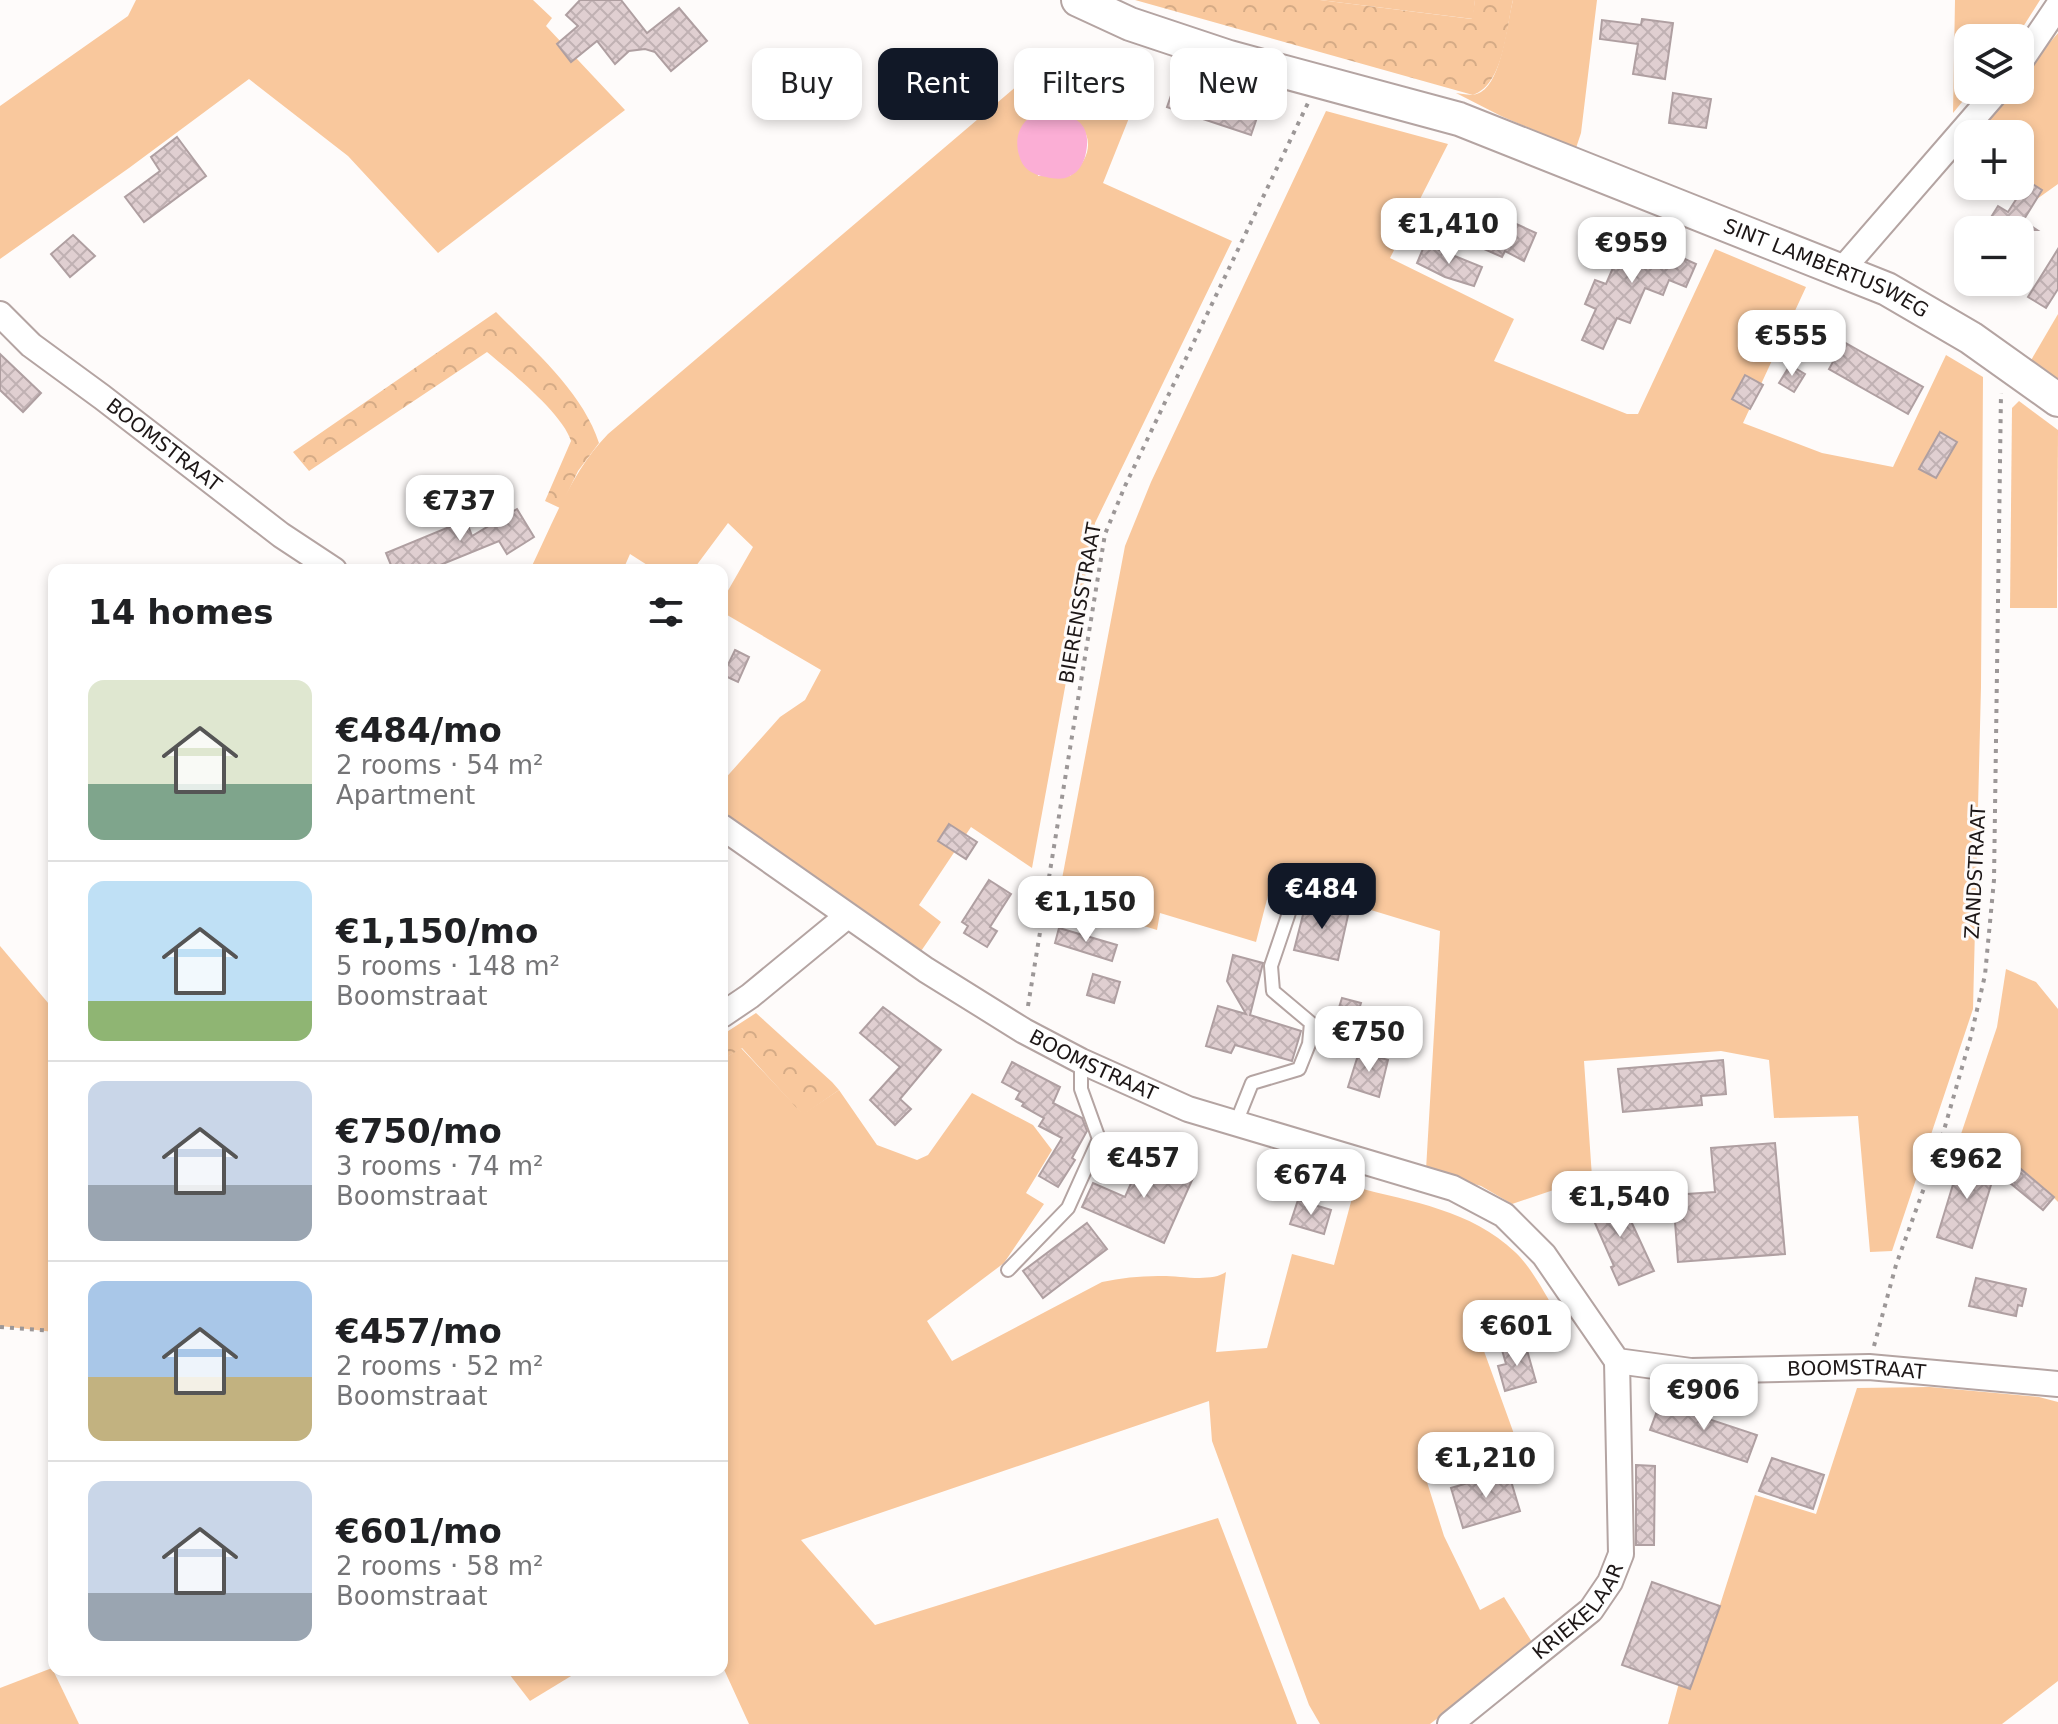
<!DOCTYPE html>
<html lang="en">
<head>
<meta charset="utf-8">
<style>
  body { margin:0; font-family:"DejaVu Sans",sans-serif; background:#f6f6f6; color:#202124; height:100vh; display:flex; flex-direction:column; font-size:30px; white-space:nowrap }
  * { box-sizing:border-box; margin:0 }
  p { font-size:26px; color:#757577 }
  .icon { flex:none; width:44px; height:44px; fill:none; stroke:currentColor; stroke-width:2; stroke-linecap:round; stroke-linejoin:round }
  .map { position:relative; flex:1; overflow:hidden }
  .sheet { position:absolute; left:48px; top:564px; width:680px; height:1112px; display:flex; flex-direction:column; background:#fff; border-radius:16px; box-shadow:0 4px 12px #0003 }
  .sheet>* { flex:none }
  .guide { position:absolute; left:752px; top:48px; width:760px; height:72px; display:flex; gap:16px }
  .fabs { position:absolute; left:1954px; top:24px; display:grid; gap:16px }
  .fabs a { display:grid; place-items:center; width:80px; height:80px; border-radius:16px; background:#fff; box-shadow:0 4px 12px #0003; font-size:40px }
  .price { position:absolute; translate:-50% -68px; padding:0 18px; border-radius:16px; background:#fff; color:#222; font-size:26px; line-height:52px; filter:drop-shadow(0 2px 4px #0008) }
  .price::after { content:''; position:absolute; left:50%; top:48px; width:24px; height:18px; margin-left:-12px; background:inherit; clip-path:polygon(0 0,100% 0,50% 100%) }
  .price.active { background:#111827; color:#fff }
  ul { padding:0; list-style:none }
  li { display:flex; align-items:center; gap:24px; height:200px; padding:0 40px }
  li+li { border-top:2px solid #e0e0e0 }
  li span { display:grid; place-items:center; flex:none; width:224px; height:160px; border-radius:16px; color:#555 }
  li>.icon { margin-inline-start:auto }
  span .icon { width:96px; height:96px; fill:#fffc; stroke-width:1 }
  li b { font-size:34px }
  h2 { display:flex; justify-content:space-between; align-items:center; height:96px; padding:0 40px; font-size:34px }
  .chip { padding:0 28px; border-radius:16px; background:#fff; box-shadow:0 4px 12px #0003; font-size:28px; line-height:72px }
  .chip.active { background:#111827; color:#fff }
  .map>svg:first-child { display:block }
  .green { fill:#f9c89d; fill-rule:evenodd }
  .forest { fill:url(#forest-crowns) }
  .water { fill:#fbaed5 }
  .building { fill:url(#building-cross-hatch); stroke:#af9fa1; stroke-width:2 }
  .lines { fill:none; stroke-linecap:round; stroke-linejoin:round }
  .lane-casing { stroke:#b4a4a2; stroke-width:16 }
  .street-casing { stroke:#b4a4a2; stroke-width:28 }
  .secondary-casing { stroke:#b4a4a2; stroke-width:36 }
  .path { stroke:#9c9797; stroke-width:4; stroke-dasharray:4 6; stroke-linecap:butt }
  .lane { stroke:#fff; stroke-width:12 }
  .street { stroke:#fff; stroke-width:24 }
  .secondary { stroke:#fff; stroke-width:32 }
  .labels { text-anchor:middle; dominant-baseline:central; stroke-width:6; stroke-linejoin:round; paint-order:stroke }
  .street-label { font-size:20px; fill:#1d1717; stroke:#fefbfa }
</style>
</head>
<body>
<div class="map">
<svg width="2058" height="1724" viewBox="0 0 2058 1724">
  <defs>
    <pattern id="forest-crowns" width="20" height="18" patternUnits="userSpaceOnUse" patternTransform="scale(2)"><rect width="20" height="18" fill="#f9c89d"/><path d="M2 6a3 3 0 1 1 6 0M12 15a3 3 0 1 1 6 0" fill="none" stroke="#d5ab86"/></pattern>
    <pattern id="building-cross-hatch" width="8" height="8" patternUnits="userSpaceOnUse" patternTransform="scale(2)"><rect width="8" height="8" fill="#e0cfd1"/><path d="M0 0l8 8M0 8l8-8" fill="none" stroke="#c0b1b3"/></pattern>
  </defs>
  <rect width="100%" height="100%" fill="#fefbfa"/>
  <g class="green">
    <path d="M136,0H533L552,18L546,26L625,110L438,253L348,156L249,79L129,168L0,259V106L128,16Z"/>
    <path d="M1320,0H1475L1473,19Z"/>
    <path d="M1513,0H1597L1581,133L1576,148L1501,116L1456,93C1464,94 1473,97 1481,92C1502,80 1507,23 1513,0Z"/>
    <path d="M1955,0H2040L2016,38H1968V90H1972L1953,113Z"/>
    <path d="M2058,33V184L2030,204L2000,186H2020V134H1971L2008,90H2020V77Z"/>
    <path d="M1045,62L1135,103L1103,183L1232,241L1095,523L1032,868L971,827L919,905L941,922L917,957L722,819V782L780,717L805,700L821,670L722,612V601L753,547L728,523L693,570H655L630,554L623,570H530C553,523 571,472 608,434ZM1058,113C1093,123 1098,153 1070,176H1038L1032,114Z"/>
    <path d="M1326,111L1448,144L1390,258L1514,319L1494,361L1627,414H1638L1715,249L1806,287L1743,423L1822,453L1893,467L1946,355L1983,377L1981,687L1973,1009L1892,1251L1870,1252L1858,1116L1774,1118L1769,1060L1721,1051L1584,1061L1592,1177L1512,1204L1481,1186L1426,1170L1440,931L1272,880L1256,942L1160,913L1157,930L1058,900L1125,546L1151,482Z"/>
    <path d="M2058,314V383L2030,362Z"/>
    <path d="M2019,401L2058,430L2057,608H2010L2012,408Z"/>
    <path d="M0,946L54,1010V1332L0,1326Z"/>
    <path d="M2006,969L2036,982L2058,1009V1202C2024,1167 2003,1156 1960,1137L1997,1027Z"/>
    <path d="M741,1048L803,1114L839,1090L877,1145L917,1160L928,1155L972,1093L1033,1125L1052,1150L1026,1193L1044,1204L1004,1263L927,1321L952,1361L1102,1282C1120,1278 1139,1276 1158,1276C1178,1275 1210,1283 1226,1272L1216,1352L1267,1348L1292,1254L1334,1265L1355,1187C1412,1202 1471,1210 1515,1252C1532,1268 1545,1294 1557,1314L1476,1329L1514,1434L1421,1463L1444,1536L1480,1610L1504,1597L1532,1642L1505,1667L1430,1724H1320L1309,1705L1212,1441L1209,1401L801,1540L875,1625L1218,1518L1297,1724H749L722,1665V1060Z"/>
    <path d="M1930,1387L2039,1397L2058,1402V1681L2002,1724H1668L1701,1601L1720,1605L1755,1495L1816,1514L1857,1388Z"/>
    <path d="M52,1668L79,1724H0V1688Z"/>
    <path d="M506,1670H581L530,1701Z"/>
  </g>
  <g class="forest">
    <path d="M1135,0H1320L1472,19L1475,0H1513C1506,29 1504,84 1473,95Z"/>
    <path d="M496,312C533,350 582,391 599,443L578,471L560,508L545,501L571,441C563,414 510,371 487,352L309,471L293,452Z"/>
    <path d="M756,1013L832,1082L839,1090L803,1115L742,1048L722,1060V1035Z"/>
  </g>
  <path class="water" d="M1043,113C1074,113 1094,122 1085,157C1082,165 1079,172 1070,176C1063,180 1054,179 1046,177C1032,175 1022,168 1019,155C1013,135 1023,115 1043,113Z"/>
  <g class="building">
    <path d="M580,0H621L647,33L679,8L707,41L671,71L655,52L645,49L629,51L615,64L597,41L571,62L557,44L578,26L566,15Z"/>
    <path d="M1642,19L1673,23L1665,79L1633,74L1638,44L1600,39L1602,20L1641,25Z"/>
    <path d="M1176,81L1260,109L1251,135L1167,107Z"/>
    <path d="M1673,93L1711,99L1706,128L1669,123Z"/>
    <path d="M177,137L206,176L144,222L125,197L160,171L151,157Z"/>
    <path d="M2028,181L2042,190L2023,221L2037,230H1983L1998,206L2008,212Z"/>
    <path d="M1490,212L1536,233L1524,261L1505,251L1502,257L1475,245Z"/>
    <path d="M1628,233L1696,264L1686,287L1669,280L1663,295L1645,288L1630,323L1617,318L1603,349L1582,340L1596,309L1585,304L1595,280L1606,284Z"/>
    <path d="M73,235L95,256L70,277L51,254Z"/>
    <path d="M1425,244L1482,267L1474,286L1445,277L1417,263Z"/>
    <path d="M2058,249V289L2046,308L2028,297Z"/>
    <path d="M1844,342L1923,387L1908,414L1829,369Z"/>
    <path d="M0,354L41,393L23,412L0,390Z"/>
    <path d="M1790,365L1805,374L1794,392L1779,383Z"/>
    <path d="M1745,375L1763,385L1750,409L1732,399Z"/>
    <path d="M1940,432L1957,442L1936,478L1919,469Z"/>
    <path d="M517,509L534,537L507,554L499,541L428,570H393L386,553L466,520L472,536Z"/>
    <path d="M735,650L749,657L738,682L723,675Z"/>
    <path d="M949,824L977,842L966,859L938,841Z"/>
    <path d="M989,880L1011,894L990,927L997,931L987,947L964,933L968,926L962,922Z"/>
    <path d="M1306,903L1349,911L1338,960L1294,950Z"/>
    <path d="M1059,928L1117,945L1112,961L1055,943Z"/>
    <path d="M1233,955L1263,963L1250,1015L1301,1031L1292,1061L1235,1045L1231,1053L1206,1046L1218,1006L1246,1014L1227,981Z"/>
    <path d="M1093,974L1120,982L1114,1003L1087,995Z"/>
    <path d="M1342,998L1361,1003L1348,1044L1324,1036L1330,1015L1336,1017Z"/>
    <path d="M883,1007L941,1050L900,1099L911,1109L895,1125L870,1100L900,1067L860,1033Z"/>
    <path d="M1359,1052L1388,1060L1379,1097L1348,1087Z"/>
    <path d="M1723,1060L1726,1094L1701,1096L1702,1105L1623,1112L1618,1069Z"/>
    <path d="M1012,1062L1060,1087L1053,1103L1082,1118L1087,1131L1072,1158L1075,1160L1058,1187L1039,1176L1062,1138L1039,1126L1044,1118L1022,1106L1024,1103L1016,1099L1020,1092L1002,1082Z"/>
    <path d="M1775,1143L1785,1254L1678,1262L1673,1195L1715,1192L1711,1148Z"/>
    <path d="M1962,1155L1997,1165L1972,1248L1937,1237Z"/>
    <path d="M1143,1156L1193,1178L1164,1243L1082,1207L1093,1183L1125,1197Z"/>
    <path d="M2015,1164L2054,1197L2043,1210L2004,1178Z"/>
    <path d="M1618,1193L1654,1271L1619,1285L1611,1267L1614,1266L1587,1205Z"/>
    <path d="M1298,1200L1331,1210L1324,1234L1290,1224Z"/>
    <path d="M1087,1223L1107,1249L1043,1298L1023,1271Z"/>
    <path d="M1976,1278L2026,1289L2022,1306L2018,1305L2016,1316L1969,1306Z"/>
    <path d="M1525,1343L1536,1382L1505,1391L1498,1366L1506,1364L1502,1350Z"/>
    <path d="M1660,1403L1757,1435L1747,1462L1650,1430Z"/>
    <path d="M1772,1458L1824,1475L1813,1509L1759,1491Z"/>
    <path d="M1636,1465L1655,1466L1654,1545H1636Z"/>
    <path d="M1508,1471L1520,1511L1463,1528L1451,1488Z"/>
    <path d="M1652,1582L1720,1606L1690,1689L1622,1665Z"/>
  </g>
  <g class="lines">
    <g class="lane-casing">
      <g id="lane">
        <path d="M1236,1123L1252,1083L1299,1069L1309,1044L1311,1023L1273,991L1271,966L1294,898"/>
        <path d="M1008,1270L1068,1208L1099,1139L1081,1089V1061"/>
      </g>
    </g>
    <g class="street-casing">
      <g id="street">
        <path d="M2020,62L2058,6"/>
        <path d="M1841,271L1998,90"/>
        <path id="s1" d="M0,314L31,345L102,397L281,535L334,570"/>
        <path id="s2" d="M722,827L926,970L1024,1031L1081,1061L1188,1109L1453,1188L1504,1215L1544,1255L1617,1361L1691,1371L1869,1367L2058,1384"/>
        <path d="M722,1015L750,996L846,917"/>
        <path id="s3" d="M1450,1724L1591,1610L1610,1582L1621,1554L1617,1361"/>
      </g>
    </g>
    <g class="secondary-casing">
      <g id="secondary">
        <path id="s4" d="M1078,0L1130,24L1229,57L1459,119L1887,289L1971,338L2058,400"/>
      </g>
    </g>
    <g class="path">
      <path d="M1028,1006L1105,534L1125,486L1308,103"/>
      <path d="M0,1327L54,1331"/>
      <path d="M1874,1346L1896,1265L1940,1144L1971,1036L1985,975L1994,880L2001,393"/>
    </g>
    <use href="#lane" class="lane"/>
    <use href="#street" class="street"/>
    <use href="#secondary" class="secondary"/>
  </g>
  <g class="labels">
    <g class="street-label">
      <text stroke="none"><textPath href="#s4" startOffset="796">SINT LAMBERTUSWEG</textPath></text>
      <text stroke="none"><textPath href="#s1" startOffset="210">BOOMSTRAAT</textPath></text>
      <text transform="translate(1080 603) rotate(-80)">BIERENSSTRAAT</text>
      <text transform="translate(1975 872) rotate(-87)">ZANDSTRAAT</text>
      <text stroke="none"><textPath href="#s2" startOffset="442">BOOMSTRAAT</textPath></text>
      <text stroke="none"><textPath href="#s2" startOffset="1306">BOOMSTRAAT</textPath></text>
      <text stroke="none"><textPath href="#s3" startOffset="172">KRIEKELAAR</textPath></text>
    </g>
  </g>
</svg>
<div class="fabs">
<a><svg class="icon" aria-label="layers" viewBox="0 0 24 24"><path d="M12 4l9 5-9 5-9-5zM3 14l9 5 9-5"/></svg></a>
<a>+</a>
<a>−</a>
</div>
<b class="price" style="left:1449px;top:266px">€1,410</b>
<b class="price" style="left:1632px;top:285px">€959</b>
<b class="price" style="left:1792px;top:378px">€555</b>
<b class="price" style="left:460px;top:543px">€737</b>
<b class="price active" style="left:1322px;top:931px">€484</b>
<b class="price" style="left:1086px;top:944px">€1,150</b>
<b class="price" style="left:1369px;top:1074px">€750</b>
<b class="price" style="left:1144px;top:1200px">€457</b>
<b class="price" style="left:1967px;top:1201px">€962</b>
<b class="price" style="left:1311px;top:1217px">€674</b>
<b class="price" style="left:1620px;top:1239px">€1,540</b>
<b class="price" style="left:1517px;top:1368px">€601</b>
<b class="price" style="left:1704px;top:1432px">€906</b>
<b class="price" style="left:1486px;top:1500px">€1,210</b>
<div class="guide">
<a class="chip">Buy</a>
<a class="chip active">Rent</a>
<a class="chip">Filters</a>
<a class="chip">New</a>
</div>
<section class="sheet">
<h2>14 homes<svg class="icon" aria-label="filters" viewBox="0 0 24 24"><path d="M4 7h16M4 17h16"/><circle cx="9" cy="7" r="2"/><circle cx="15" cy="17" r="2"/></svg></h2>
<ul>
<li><span style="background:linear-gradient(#dfe7d0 65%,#7fa58c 0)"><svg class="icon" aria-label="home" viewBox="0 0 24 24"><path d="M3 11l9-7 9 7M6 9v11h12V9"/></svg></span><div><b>€484/mo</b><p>2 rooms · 54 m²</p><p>Apartment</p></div></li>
<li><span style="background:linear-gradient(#bfe0f5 75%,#8fb573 0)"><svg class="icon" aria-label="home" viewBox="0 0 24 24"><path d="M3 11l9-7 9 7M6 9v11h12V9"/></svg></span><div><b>€1,150/mo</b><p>5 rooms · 148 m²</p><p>Boomstraat</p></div></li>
<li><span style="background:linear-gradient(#c9d6e8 65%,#9aa5b1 0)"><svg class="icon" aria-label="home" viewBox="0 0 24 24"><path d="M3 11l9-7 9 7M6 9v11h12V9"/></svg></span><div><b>€750/mo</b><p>3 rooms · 74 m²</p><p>Boomstraat</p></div></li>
<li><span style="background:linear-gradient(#a9c7e8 60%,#c2b280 0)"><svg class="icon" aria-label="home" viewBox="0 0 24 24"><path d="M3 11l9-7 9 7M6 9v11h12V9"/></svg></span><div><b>€457/mo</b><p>2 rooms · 52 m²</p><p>Boomstraat</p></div></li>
<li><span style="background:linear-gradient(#c9d6e8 70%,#9aa5b1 0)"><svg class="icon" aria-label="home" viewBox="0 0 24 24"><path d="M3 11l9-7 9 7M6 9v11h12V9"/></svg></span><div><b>€601/mo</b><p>2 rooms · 58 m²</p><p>Boomstraat</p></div></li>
</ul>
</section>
</div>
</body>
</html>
